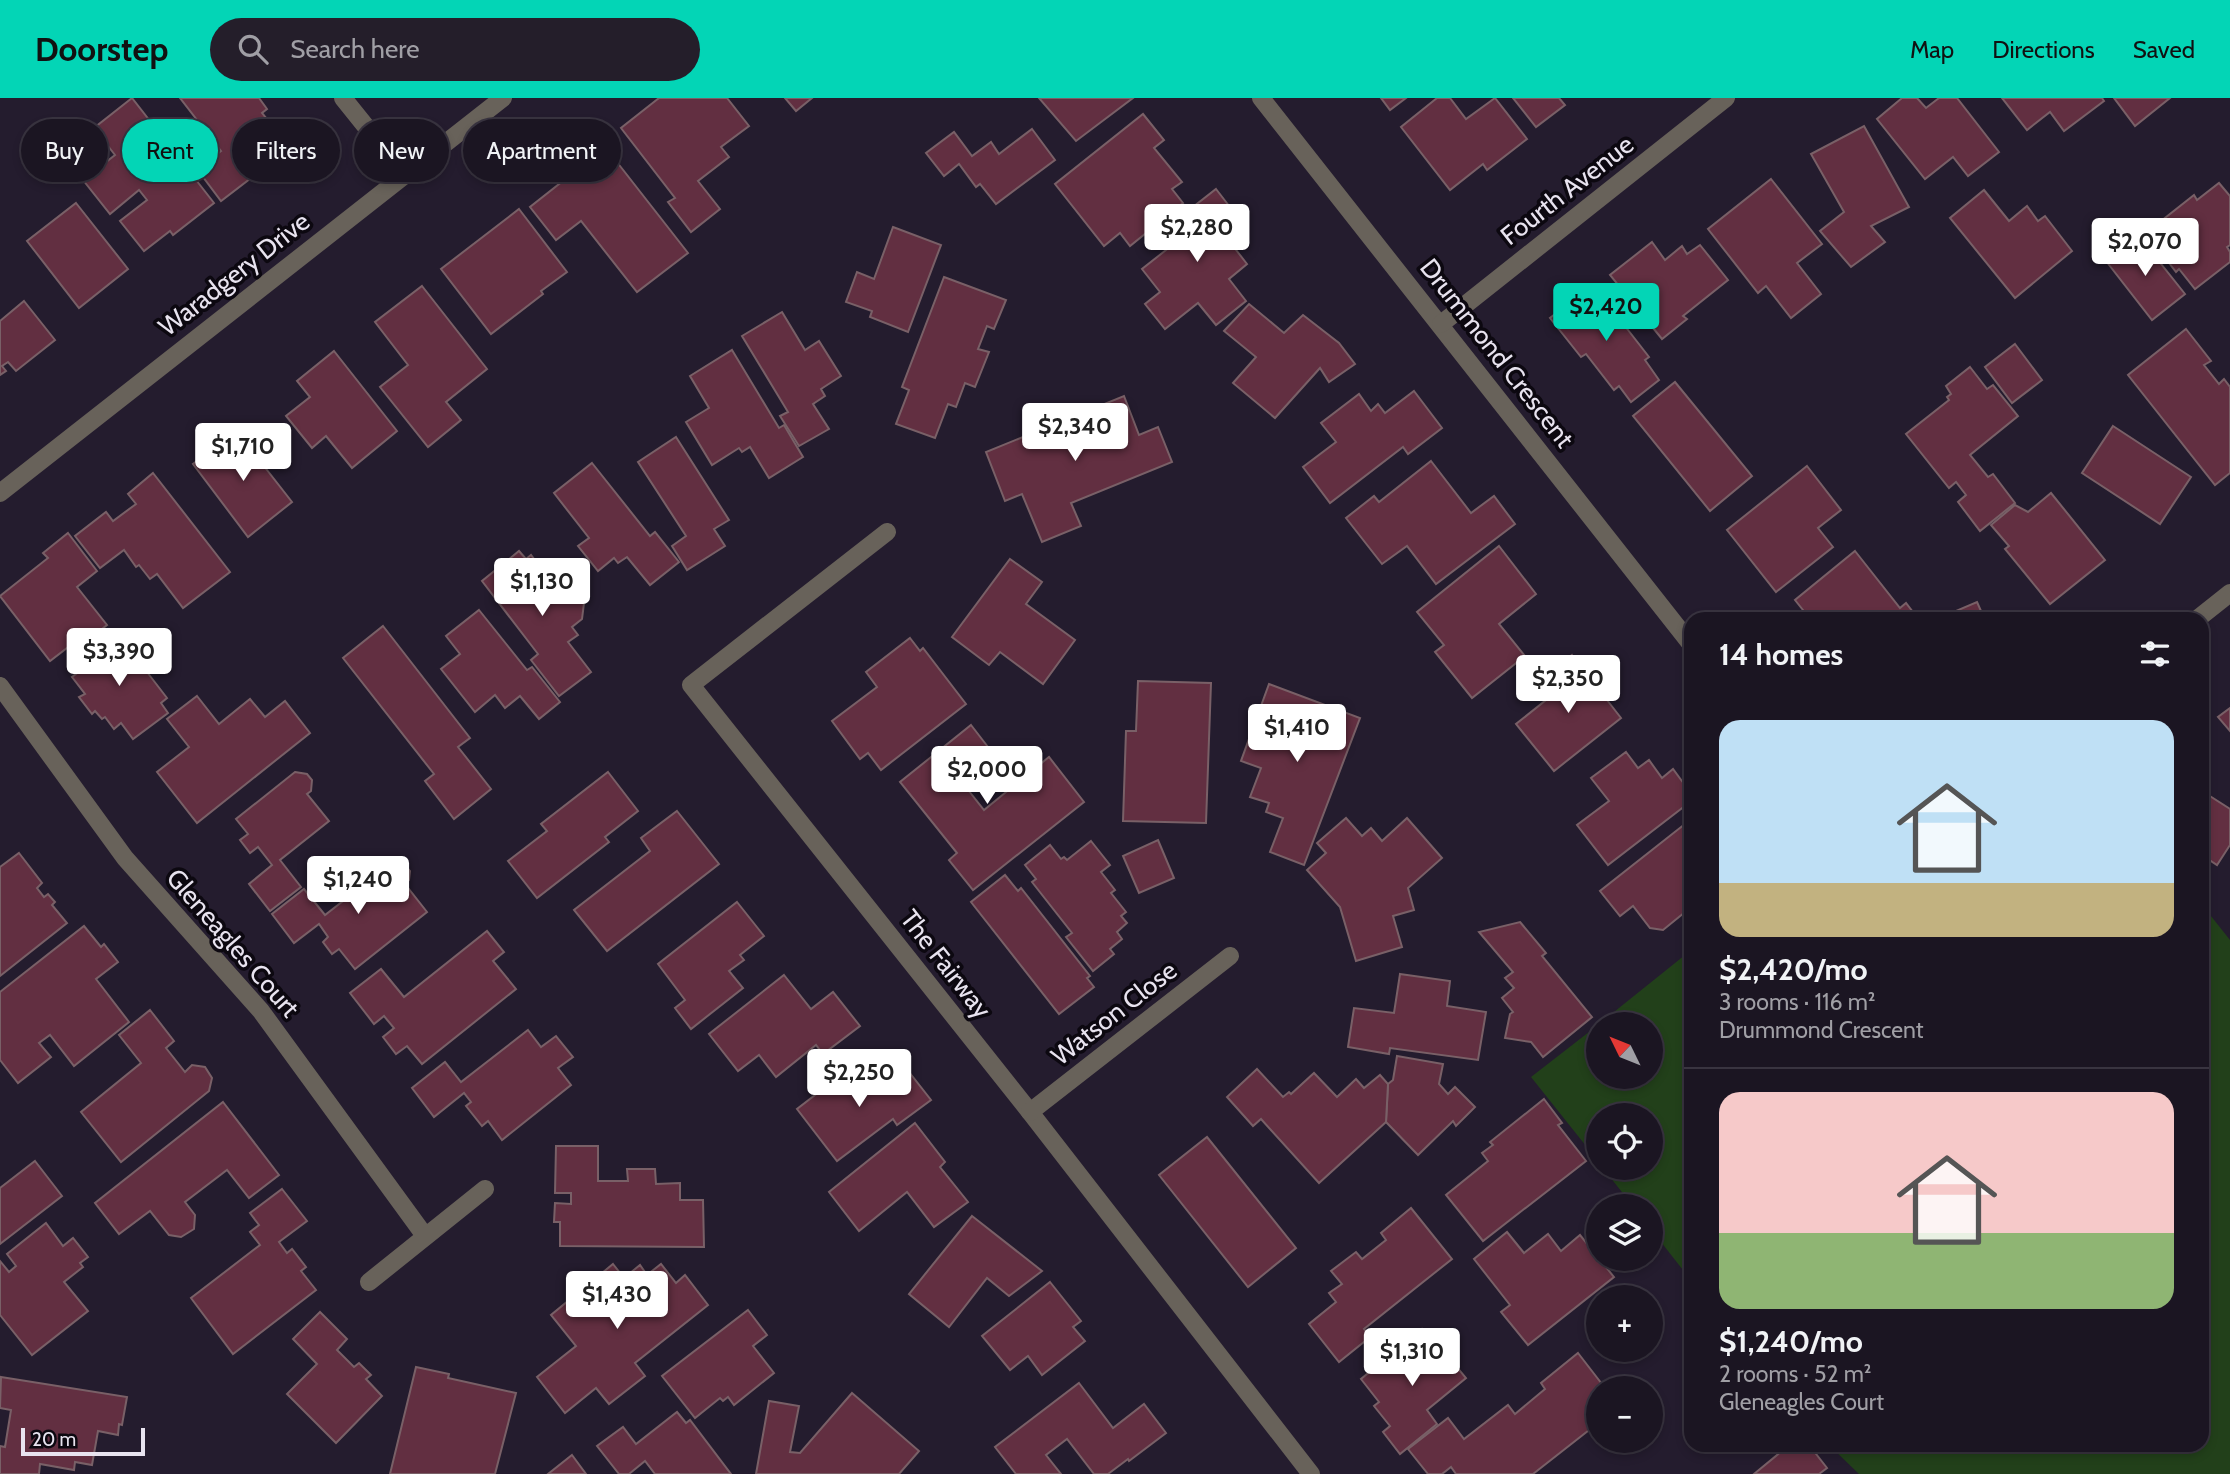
<!DOCTYPE html>
<html lang="en">
<head>
<meta charset="utf-8">
<style>
  body { margin:0; font-family:Cabin,sans-serif; background:#241e2a; color:#f1f3f6; height:100vh; display:flex; flex-direction:column; font-size:26px; white-space:nowrap }
  * { box-sizing:border-box; margin:0 }
  p { font-size:23px; color:#a09fa5 }
  .icon { flex:none; width:38px; height:38px; fill:none; stroke:currentColor; stroke-width:2; stroke-linecap:round; stroke-linejoin:round }
  .map { position:relative; flex:1; overflow:hidden }
  .panel { position:absolute; left:1684px; top:514px; width:525px; height:840px; display:flex; flex-direction:column; background:#1b1522; border-radius:21px; box-shadow:0 4px 10px #0003,0 0 0 2px #393440 }
  .panel>* { flex:none }
  .guide { position:absolute; left:21px; top:21px; width:665px; height:63px; display:flex; gap:14px }
  .needle { width:46px; rotate:313deg }
  .fabs { position:absolute; left:1586px; top:914px; display:grid; gap:14px }
  .fabs a { display:grid; place-items:center; width:77px; height:77px; border-radius:50%; background:#1b1522; box-shadow:0 4px 10px #0003,0 0 0 2px #393440; font-size:35px }
  .scale { position:absolute; left:21px; bottom:18px; width:124px; box-sizing:border-box; padding-left:7px; border:4px solid #e8e3ef; border-top:0; font-size:19px; line-height:24px; white-space:nowrap; color:#e8e3ef; -webkit-text-stroke:5px #0c0810; paint-order:stroke }
  .price { position:absolute; translate:-50% -60px; padding:0 16px; border-radius:7px; background:#fff; color:#222; font-size:23px; line-height:46px; filter:drop-shadow(0 2px 4px #0008) }
  .price::after { content:''; position:absolute; left:50%; top:42px; width:21px; height:16px; margin-left:-10px; background:inherit; clip-path:polygon(0 0,100% 0,50% 100%) }
  .price.current { background:#03d5b6; color:#111 }
  ul { padding:0; list-style:none }
  li { display:grid; align-content:center; gap:14px; height:371px; padding:0 35px }
  li+li { border-top:2px solid #393440 }
  li span { display:grid; place-items:center; height:217px; border-radius:21px; color:#555 }
  li>.icon { margin-inline-start:auto }
  span .icon { width:126px; height:126px; fill:#fffc; stroke-width:1 }
  li b { font-size:30px }
  h2 { display:flex; justify-content:space-between; align-items:center; height:84px; padding:0 35px; font-size:30px }
  .pill { padding:0 24px; border-radius:32px; background:#1b1522; box-shadow:0 4px 10px #0003,0 0 0 2px #393440; font-size:24px; line-height:63px }
  .pill.current { background:#03d5b6; color:#111 }
  header { display:flex; align-items:center; gap:42px; box-sizing:border-box; height:98px; padding:0 35px; background:#03d5b6; color:#111 }
  header strong { font-size:33px }
  nav { display:flex; gap:38px; margin-inline-start:auto; font-size:24px }
  .search { width:490px; height:63px; background:#241e2a; display:flex; align-items:center; gap:18px; box-sizing:border-box; padding:0 24px; border-radius:38px; color:#a09fa5; font-size:26px }
  .map>svg:first-child { display:block }
  .green { fill:#22401a }
  .building { fill:#622f41; stroke:#796067; stroke-width:2 }
  .lines { fill:none; stroke-linecap:round; stroke-linejoin:round }
  .street { stroke:#68625a; stroke-width:18 }
  .labels { text-anchor:middle; dominant-baseline:central; stroke-width:7; stroke-linejoin:round; paint-order:stroke }
  .street-label { font-size:26px; fill:#e8e3ef; stroke:#0c0810 }
</style>
</head>
<body>
<header>
<strong>Doorstep</strong>
<div class="search"><svg class="icon" aria-label="search" viewBox="0 0 24 24"><circle cx="10" cy="10" r="6"/><path d="M15 15l6 6"/></svg>Search here</div>
<nav><a>Map</a><a>Directions</a><a>Saved</a></nav>
</header>
<div class="map">
<svg width="2230" height="1376" viewBox="0 0 2230 1376">
  <rect width="100%" height="100%" fill="#241c2e"/>
  <g class="green">
    <path d="M2207,813L2230,842V1376H1859L1830,1348H2202V814Z"/>
    <path d="M1690,853V1181L1650,1130V1108H1633L1602,1069H1650V1017H1598V1063L1531,979L1598,927V978H1650V926H1599Z"/>
  </g>
  <g class="building">
    <path d="M132,0L214,105L173,137L170,133L144,153L120,123L147,102L139,92L110,116L83,82L115,57L94,30Z"/>
    <path d="M180,0H259L267,11L262,15L279,36L240,67L251,80L221,103L197,71L221,53Z"/>
    <path d="M659,0H727L749,28L721,49L729,59L698,83L720,111L691,134L668,104L675,100L621,30Z"/>
    <path d="M785,0H812L796,13Z"/>
    <path d="M1039,0H1133L1076,43Z"/>
    <path d="M1381,0H1406L1390,12Z"/>
    <path d="M1437,0H1450L1466,21L1495,0L1527,41L1487,72L1483,66L1450,92L1401,29Z"/>
    <path d="M1513,0H1559L1565,7L1536,29Z"/>
    <path d="M1902,0H1917L1926,10L1939,0H1957L1999,54L1968,78L1953,59L1925,81L1877,21Z"/>
    <path d="M2002,0H2102L2104,3L2064,33L2050,14L2027,32Z"/>
    <path d="M2114,0H2170L2135,28Z"/>
    <path d="M1143,16L1164,42L1154,50L1182,84L1172,91L1183,105L1130,148L1120,135L1104,148L1055,86Z"/>
    <path d="M1864,28L1909,109L1871,128L1885,144L1851,169L1820,133L1844,114L1811,56Z"/>
    <path d="M1032,31L1055,62L996,106L980,86L976,89L959,66L944,78L926,55L954,34L972,58L991,44L999,56Z"/>
    <path d="M595,36L688,155L637,194L581,123L556,142L530,109L578,71L567,58Z"/>
    <path d="M1771,81L1822,146L1797,165L1821,196L1791,220L1766,188L1758,195L1708,131Z"/>
    <path d="M2219,85L2230,98V147L2227,149L2230,154V164L2195,191L2179,171L2176,174L2146,135L2194,97L2197,102Z"/>
    <path d="M1216,91L1243,126L1226,139L1247,166L1229,181L1246,203L1216,227L1198,205L1165,231L1145,206L1160,194L1142,171L1166,152L1156,138Z"/>
    <path d="M1984,92L2009,123L2027,108L2038,123L2045,118L2072,153L2015,200L1950,120Z"/>
    <path d="M76,105L128,171L79,210L27,143Z"/>
    <path d="M519,111L567,174L541,193L543,196L491,236L441,171Z"/>
    <path d="M893,129L941,147L908,234L870,219L872,213L846,204L857,174L874,181Z"/>
    <path d="M2138,137L2185,196L2152,222L2106,163Z"/>
    <path d="M1652,144L1665,162L1682,148L1687,156L1700,147L1728,182L1683,218L1687,221L1662,241L1610,177Z"/>
    <path d="M944,179L1006,202L994,231L987,228L978,251L989,254L975,289L965,285L956,309L948,306L935,340L896,326L909,292L902,289Z"/>
    <path d="M1593,187L1649,259L1645,262L1659,282L1631,304L1619,288L1614,292L1586,256L1581,259L1550,220Z"/>
    <path d="M422,188L487,271L446,304L461,322L428,349L380,289L408,267L375,224Z"/>
    <path d="M24,203L55,242L16,273L8,264L2,268L6,273L0,277V223Z"/>
    <path d="M1249,206L1284,235L1303,217L1339,245L1355,266L1329,284L1320,270L1275,320L1233,285L1256,259L1224,233Z"/>
    <path d="M782,214L805,252L819,243L841,278L821,291L825,298L813,306L829,331L799,348L780,318L788,314L742,238Z"/>
    <path d="M2186,231L2211,263L2204,267L2219,286L2224,281L2230,289V375L2215,387L2128,277Z"/>
    <path d="M2015,246L2042,282L2012,305L1985,269Z"/>
    <path d="M732,252L779,330L784,327L803,359L769,380L750,349L742,354L739,350L712,367L686,324L709,310L690,278Z"/>
    <path d="M334,253L397,333L352,370L326,338L312,350L286,318L310,299L297,283Z"/>
    <path d="M1970,269L1987,291L1993,287L2018,318L1970,357L1988,379L1993,376L2015,405L1980,433L1958,404L1966,397L1956,384L1949,390L1906,336L1949,302L1947,299L1951,296L1946,288Z"/>
    <path d="M1675,284L1752,378L1710,413L1633,318Z"/>
    <path d="M1414,293L1442,330L1408,356L1403,349L1330,405L1303,369L1336,344L1321,325L1359,296L1371,313L1378,306L1385,315Z"/>
    <path d="M1124,298L1139,337L1158,329L1172,364L1071,405L1081,428L1042,444L1022,396L1005,403L986,354Z"/>
    <path d="M2113,328L2191,379L2160,426L2082,375Z"/>
    <path d="M237,333L250,349L255,346L265,360L260,363L292,404L248,439L193,366Z"/>
    <path d="M676,339L729,422L714,431L725,448L687,472L672,448L686,438L638,364Z"/>
    <path d="M1431,363L1471,415L1494,398L1515,426L1436,486L1407,448L1382,466L1346,420L1374,398L1379,404Z"/>
    <path d="M592,365L650,438L655,434L679,464L650,487L627,459L618,465L614,460L598,473L578,448L589,440L554,395Z"/>
    <path d="M1807,368L1841,412L1818,430L1833,449L1776,494L1727,432Z"/>
    <path d="M153,375L230,474L183,510L157,476L150,481L139,467L136,469L124,452L100,470L75,438L106,414L113,423L136,406L128,396Z"/>
    <path d="M2051,395L2105,462L2050,506L2005,451L2009,448L1991,427L2015,407L2028,414Z"/>
    <path d="M68,435L97,473L77,489L107,527L84,545L80,540L50,563L0,498L48,460L43,455Z"/>
    <path d="M1499,448L1536,496L1499,526L1525,558L1472,600L1435,554L1444,547L1417,514Z"/>
    <path d="M519,453L526,461L531,457L555,489L574,492L584,505L582,521L572,529L578,537L568,544L591,574L559,598L531,562L538,556L482,483Z"/>
    <path d="M1855,453L1900,510L1906,505L1919,522H1811L1795,502Z"/>
    <path d="M1010,461L1042,484L1026,506L1075,542L1043,586L1000,554L989,567L952,539Z"/>
    <path d="M1977,504L1985,522H1938L1937,521Z"/>
    <path d="M479,512L527,572L532,569L560,604L539,621L520,598L505,610L495,597L475,614L441,571L460,556L446,538Z"/>
    <path d="M383,528L470,640L458,649L491,691L454,721L425,683L434,676L343,560Z"/>
    <path d="M120,539L167,600L161,605L168,615L133,641L121,625L114,631L105,619L102,621L95,613L92,616L79,599L85,596L72,579L76,576L69,566L95,546L101,554Z"/>
    <path d="M910,540L920,553L923,550L966,606L881,672L868,655L860,661L832,623L877,589L866,574Z"/>
    <path d="M1572,557L1621,620L1554,673L1516,626L1551,598L1539,583Z"/>
    <path d="M1138,583L1211,585L1206,725L1123,723L1126,633H1136Z"/>
    <path d="M1269,586L1360,620L1304,767L1270,754L1283,720L1266,714L1269,705L1250,699L1261,670L1241,663Z"/>
    <path d="M197,598L219,626L250,601L265,619L285,603L310,635L197,725L157,674L189,649L167,621Z"/>
    <path d="M2230,610V633L2218,619Z"/>
    <path d="M971,627L998,662L965,688L984,712L1049,659L1084,704L973,792L949,762L957,755L900,684Z"/>
    <path d="M1626,654L1638,670L1649,662L1662,680L1673,671L1690,694V704L1608,767L1577,727L1609,703L1591,680Z"/>
    <path d="M295,674L307,676L312,682L311,693L307,696L329,723L280,762L301,789L270,813L249,786L272,767L258,749L250,755L240,742L248,736L236,721Z"/>
    <path d="M608,674L638,713L605,739L609,744L537,800L508,763L547,733L541,726Z"/>
    <path d="M2202,693L2230,711V747L2217,767L2202,757Z"/>
    <path d="M677,713L719,766L607,853L574,812L650,753L641,740Z"/>
    <path d="M1346,720L1362,738L1371,730L1382,743L1407,720L1442,760L1408,790L1414,812L1393,818L1402,849L1356,863L1340,809L1307,772L1326,755L1317,745Z"/>
    <path d="M1690,722V810L1663,832L1650,830L1633,808L1620,818L1600,793Z"/>
    <path d="M1158,742L1174,780L1139,795L1123,758Z"/>
    <path d="M1091,743L1110,767L1101,774L1115,792L1111,795L1126,814L1121,818L1127,825L1117,834L1122,841L1110,851L1114,856L1093,873L1066,839L1072,835L1032,784L1036,781L1025,767L1050,747L1061,761L1064,759L1067,762Z"/>
    <path d="M19,755L42,785L37,790L44,799L48,796L55,804L52,807L67,825L0,878V769Z"/>
    <path d="M393,764L404,766L410,773L409,782L405,786L427,814L355,871L339,851L332,856L323,844L328,839L319,826L294,845L272,816L304,791L325,817Z"/>
    <path d="M1005,777L1018,793L1021,790L1090,878L1087,880L1094,889L1059,916L971,804Z"/>
    <path d="M737,804L764,838L740,857L744,862L729,873L743,890L691,931L675,910L685,902L658,866Z"/>
    <path d="M1520,824L1546,855L1542,858L1592,919L1543,959L1531,944L1505,940L1510,916L1513,914L1502,900L1514,890L1505,880L1513,874L1479,834Z"/>
    <path d="M84,828L101,849L104,846L118,864L96,881L129,924L74,968L50,937L39,945L51,959L18,985L0,962V894Z"/>
    <path d="M487,833L504,854L493,863L516,891L422,966L407,948L396,956L383,939L394,930L384,918L374,926L350,895L381,871L404,899Z"/>
    <path d="M1400,876L1450,883L1447,908L1486,914L1478,962L1390,950L1389,956L1348,949L1354,910L1394,915Z"/>
    <path d="M784,877L811,911L833,894L860,928L823,956L816,947L776,979L759,957L738,973L709,936Z"/>
    <path d="M150,912L174,943L166,950L185,974L192,967L205,969L212,980L209,993L121,1064L81,1014L141,965L119,937Z"/>
    <path d="M528,932L541,949L556,938L573,959L558,970L571,987L502,1042L488,1023L482,1028L466,1008L471,1004L464,995L434,1019L412,990L445,964L461,984Z"/>
    <path d="M1397,958L1443,966L1439,986L1448,996L1455,989L1475,1009L1456,1028L1453,1023L1418,1057L1386,1024L1388,986L1393,982Z"/>
    <path d="M839,969L856,992L869,983L875,992L905,969L931,1002L897,1027L893,1021L837,1063L797,1011L815,997L810,991Z"/>
    <path d="M1257,971L1283,999L1289,994L1291,996L1314,975L1337,999L1356,981L1364,990L1380,977L1388,986L1386,1024L1319,1085L1261,1021L1253,1028L1227,999Z"/>
    <path d="M1544,1001L1562,1025L1558,1027L1586,1063L1483,1143L1446,1097L1488,1063L1482,1055L1493,1047L1490,1044Z"/>
    <path d="M223,1004L279,1077L249,1100L227,1072L185,1104L195,1117L194,1131L181,1139L169,1137L150,1113L119,1136L95,1105Z"/>
    <path d="M915,1025L945,1064L940,1069L968,1104L934,1129L907,1094L859,1133L829,1094Z"/>
    <path d="M1207,1039L1296,1150L1248,1189L1159,1077Z"/>
    <path d="M556,1048H598V1083H628L627,1071H655L656,1086L680,1085V1102H703L704,1149L560,1148V1124H554L555,1105L571,1106V1095H555Z"/>
    <path d="M35,1063L62,1098L0,1146V1090Z"/>
    <path d="M282,1091L307,1123L279,1144L287,1155L292,1151L306,1169L301,1173L316,1192L233,1256L191,1200L260,1147L250,1134L259,1127L250,1115Z"/>
    <path d="M1411,1110L1452,1161L1364,1231L1370,1239L1339,1264L1309,1226L1336,1204L1329,1195L1342,1186L1331,1173L1356,1154L1362,1161L1386,1142L1381,1135Z"/>
    <path d="M972,1118L1042,1173L1009,1198L987,1180L949,1229L909,1196Z"/>
    <path d="M46,1125L63,1148L73,1140L88,1159L80,1165L83,1169L64,1184L88,1213L32,1257L0,1217V1163L9,1174L16,1168L7,1156Z"/>
    <path d="M1507,1134L1524,1155L1548,1136L1561,1153L1580,1137L1614,1179L1528,1247L1501,1214L1510,1207L1474,1161Z"/>
    <path d="M613,1166L624,1180L640,1167L647,1177L661,1166L676,1185L685,1177L708,1207L635,1265L645,1278L609,1306L596,1290L565,1315L537,1279L576,1248L551,1217Z"/>
    <path d="M1050,1184L1081,1223L1073,1229L1085,1243L1042,1277L1028,1258L1010,1272L982,1238Z"/>
    <path d="M748,1212L767,1237L753,1248L774,1275L734,1307L728,1299L723,1303L720,1300L695,1320L662,1278Z"/>
    <path d="M320,1214L347,1241L337,1252L354,1269L359,1265L371,1277L366,1281L382,1298L336,1345L287,1296L317,1266L293,1241Z"/>
    <path d="M1422,1231L1434,1245L1436,1244L1466,1280L1427,1312L1437,1326L1400,1356L1383,1334L1390,1328L1374,1308L1379,1304L1361,1281Z"/>
    <path d="M1578,1255L1605,1290H1598V1325L1533,1376H1456L1451,1369L1442,1376H1428L1408,1351L1448,1320L1464,1341L1508,1307L1515,1316L1545,1291L1541,1285Z"/>
    <path d="M416,1269L449,1276L448,1280L516,1295L495,1376H390Z"/>
    <path d="M1,1279L127,1299L122,1327L119,1326L118,1337L98,1333L92,1367L75,1364L74,1372L40,1366L39,1376H0V1348L5,1349L11,1312L0,1310Z"/>
    <path d="M1079,1285L1113,1330L1144,1306L1166,1335L1129,1363L1128,1361L1108,1376H1094L1067,1341L1046,1357L1061,1376H1016L995,1349Z"/>
    <path d="M852,1295L919,1353L899,1376H756L769,1303L799,1308L790,1354L800,1355Z"/>
    <path d="M677,1314L686,1325L690,1322L731,1376H655L645,1363L629,1376H619L597,1348L623,1329L636,1346Z"/>
    <path d="M1788,1348H1816L1813,1352L1827,1370L1819,1376H1754Z"/>
    <path d="M572,1357L586,1376H548Z"/>
  </g>
  <g class="lines">
    <g class="street">
      <path d="M343,0L404,76"/>
      <path d="M1261,0L1690,545"/>
      <path d="M1441,226L1726,0"/>
      <path d="M0,395L503,0"/>
      <path d="M887,434L691,587L1030,1014L1311,1376"/>
      <path d="M2196,522L2230,495"/>
      <path d="M0,588L125,760L261,913L425,1138"/>
      <path d="M1030,1014L1230,858"/>
      <path d="M369,1184L485,1091"/>
    </g>
  </g>
  <g class="labels">
    <g class="street-label">
      <text transform="translate(1567 92) rotate(-38)">Fourth Avenue</text>
      <text transform="translate(234 176) rotate(-38)">Waradgery Drive</text>
      <text transform="translate(1497 255) rotate(52)">Drummond Crescent</text>
      <text transform="translate(233 845) rotate(49)">Gleneagles Court</text>
      <text transform="translate(946 866) rotate(52)">The Fairway</text>
      <text transform="translate(1114 915) rotate(-38)">Watson Close</text>
    </g>
  </g>
</svg>
<div class="fabs">
<a><svg class="needle" viewBox="-14 -14 28 28"><path d="M0-13l5 13h-10z" fill="#e53935"/><path d="M0 13l5-13h-10z" fill="#a09fa5"/></svg></a>
<a><svg class="icon" aria-label="locate" viewBox="0 0 24 24"><circle cx="12" cy="12" r="6"/><path d="M12 2v4M12 18v4M2 12h4M18 12h4"/></svg></a>
<a><svg class="icon" aria-label="layers" viewBox="0 0 24 24"><path d="M12 4l9 5-9 5-9-5zM3 14l9 5 9-5"/></svg></a>
<a>+</a>
<a>−</a>
</div>
<div class="scale">20 m</div>
<b class="price" style="left:1197px;top:166px">$2,280</b>
<b class="price" style="left:2145px;top:180px">$2,070</b>
<b class="price current" style="left:1606px;top:245px">$2,420</b>
<b class="price" style="left:1075px;top:365px">$2,340</b>
<b class="price" style="left:243px;top:385px">$1,710</b>
<b class="price" style="left:542px;top:520px">$1,130</b>
<b class="price" style="left:119px;top:590px">$3,390</b>
<b class="price" style="left:1568px;top:617px">$2,350</b>
<b class="price" style="left:1297px;top:666px">$1,410</b>
<b class="price" style="left:987px;top:708px">$2,000</b>
<b class="price" style="left:358px;top:818px">$1,240</b>
<b class="price" style="left:859px;top:1011px">$2,250</b>
<b class="price" style="left:617px;top:1233px">$1,430</b>
<b class="price" style="left:1412px;top:1290px">$1,310</b>
<div class="guide">
<a class="pill">Buy</a>
<a class="pill current">Rent</a>
<a class="pill">Filters</a>
<a class="pill">New</a>
<a class="pill">Apartment</a>
</div>
<section class="panel">
<h2>14 homes<svg class="icon" aria-label="filters" viewBox="0 0 24 24"><path d="M4 7h16M4 17h16"/><circle cx="9" cy="7" r="2"/><circle cx="15" cy="17" r="2"/></svg></h2>
<ul>
<li><span style="background:linear-gradient(#bfe0f5 75%,#c2b280 0)"><svg class="icon" aria-label="home" viewBox="0 0 24 24"><path d="M3 11l9-7 9 7M6 9v11h12V9"/></svg></span><div><b>$2,420/mo</b><p>3 rooms · 116 m²</p><p>Drummond Crescent</p></div></li>
<li><span style="background:linear-gradient(#f6c9c9 65%,#8fb573 0)"><svg class="icon" aria-label="home" viewBox="0 0 24 24"><path d="M3 11l9-7 9 7M6 9v11h12V9"/></svg></span><div><b>$1,240/mo</b><p>2 rooms · 52 m²</p><p>Gleneagles Court</p></div></li>
</ul>
</section>
</div>
</body>
</html>
